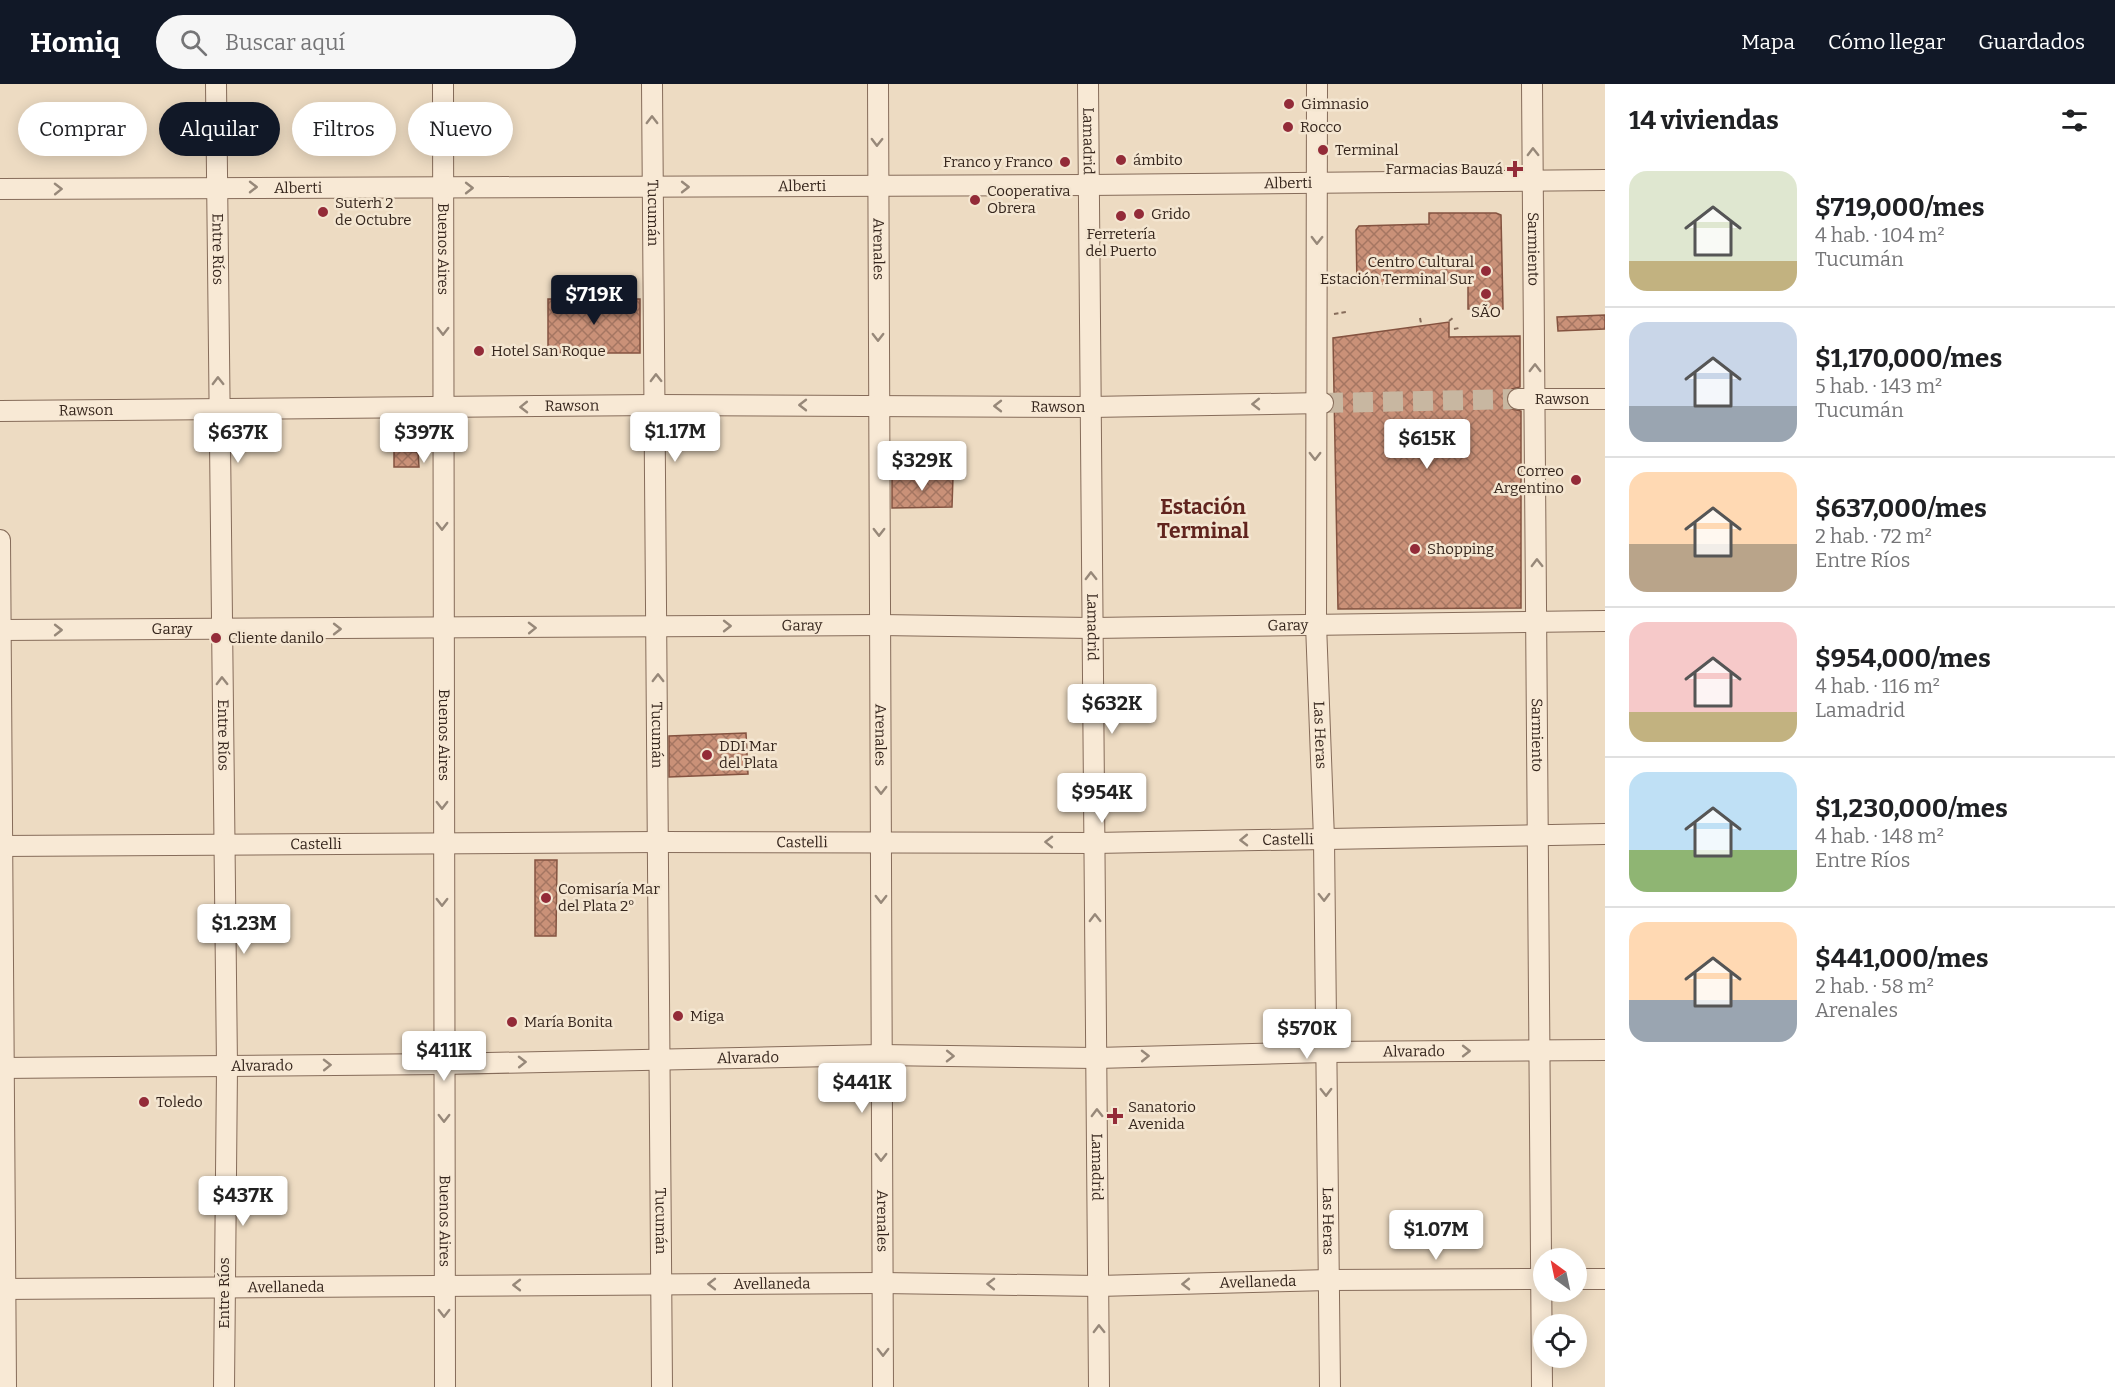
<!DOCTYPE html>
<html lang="es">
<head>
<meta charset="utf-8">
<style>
  body { margin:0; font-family:Bitter,serif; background:#f6f6f6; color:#202124; height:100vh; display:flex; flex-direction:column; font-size:22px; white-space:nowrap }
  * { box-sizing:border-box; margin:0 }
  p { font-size:20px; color:#757577 }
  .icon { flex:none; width:33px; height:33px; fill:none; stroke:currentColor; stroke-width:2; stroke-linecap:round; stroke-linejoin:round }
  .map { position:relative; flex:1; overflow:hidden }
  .sheet { display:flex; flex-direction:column; background:#fff; width:510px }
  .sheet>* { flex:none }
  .hud { position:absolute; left:18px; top:18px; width:570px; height:54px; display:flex; gap:12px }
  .needle { width:39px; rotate:327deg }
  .tools { position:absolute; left:1533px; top:1164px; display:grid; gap:12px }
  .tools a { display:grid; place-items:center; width:54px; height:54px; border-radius:50%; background:#fff; box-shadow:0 3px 15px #0003; font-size:30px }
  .price { position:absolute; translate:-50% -51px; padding:0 14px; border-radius:6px; background:#fff; color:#222; font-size:20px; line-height:39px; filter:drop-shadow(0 2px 3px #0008) }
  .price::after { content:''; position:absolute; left:50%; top:36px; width:18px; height:14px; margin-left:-9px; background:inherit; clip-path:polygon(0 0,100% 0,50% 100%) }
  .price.on { background:#111827; color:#fff }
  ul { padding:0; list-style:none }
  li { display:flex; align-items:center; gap:18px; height:150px; padding:0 24px }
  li+li { border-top:2px solid #e0e0e0 }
  li span { display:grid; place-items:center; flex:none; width:168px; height:120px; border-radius:18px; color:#555 }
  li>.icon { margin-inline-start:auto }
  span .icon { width:72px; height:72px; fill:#fffc; stroke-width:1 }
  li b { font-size:26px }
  h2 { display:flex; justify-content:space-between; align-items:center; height:72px; padding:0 24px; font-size:26px }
  .chip { padding:0 21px; border-radius:27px; background:#fff; box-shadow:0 3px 15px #0003; font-size:21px; line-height:54px }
  .chip.on { background:#111827; color:#fff }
  header { display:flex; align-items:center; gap:36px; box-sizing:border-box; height:84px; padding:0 30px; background:#111827; color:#fff }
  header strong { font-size:28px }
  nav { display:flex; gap:33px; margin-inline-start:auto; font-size:21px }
  .search { width:420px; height:54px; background:#f6f6f6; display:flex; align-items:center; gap:15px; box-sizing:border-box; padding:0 21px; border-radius:33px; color:#757577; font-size:22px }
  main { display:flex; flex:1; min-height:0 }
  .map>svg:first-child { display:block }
  .building { fill:url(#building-cross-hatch); stroke:#845340; stroke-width:1.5 }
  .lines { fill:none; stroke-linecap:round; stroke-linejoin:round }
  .minor-tunnel { stroke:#c8b7a1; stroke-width:20; stroke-dasharray:20 10; stroke-linecap:butt }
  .minor-casing { stroke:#866c5a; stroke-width:22 }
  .path { stroke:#866c5a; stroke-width:2; stroke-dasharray:4.5 3; stroke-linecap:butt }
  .minor { stroke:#f8e9d5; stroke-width:20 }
  .oneway { stroke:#978879 }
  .poi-dot { fill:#932b38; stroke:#f4e6d1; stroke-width:2 }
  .labels { text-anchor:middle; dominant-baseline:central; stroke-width:5; stroke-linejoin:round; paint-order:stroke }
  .poi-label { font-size:15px; fill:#36261d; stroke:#f4e6d1; text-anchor:start }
  .street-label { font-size:15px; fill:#36261d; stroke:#f4e6d1 }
  .district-label { font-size:21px; font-weight:bold; fill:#61241e; stroke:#f4e6d1 }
</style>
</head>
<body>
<header>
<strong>Homiq</strong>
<div class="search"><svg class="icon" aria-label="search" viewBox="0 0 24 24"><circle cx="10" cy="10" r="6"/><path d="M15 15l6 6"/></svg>Buscar aquí</div>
<nav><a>Mapa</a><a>Cómo llegar</a><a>Guardados</a></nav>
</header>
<main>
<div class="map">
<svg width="1605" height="1303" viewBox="0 0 1605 1303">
  <defs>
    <pattern id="building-cross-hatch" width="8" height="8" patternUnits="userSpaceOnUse" patternTransform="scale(1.5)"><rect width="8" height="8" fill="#ca9178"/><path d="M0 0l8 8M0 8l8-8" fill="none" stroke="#a57662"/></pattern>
  </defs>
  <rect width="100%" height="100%" fill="#eddbc2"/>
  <g class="building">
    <path d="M1429,129H1496L1501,131L1503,225H1468V200H1357L1356,146L1359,142L1429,140Z"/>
    <rect x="548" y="215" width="92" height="54"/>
    <path d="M1605,231V245L1558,247L1557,233Z"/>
    <path d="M1449,238V253L1520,252V303L1512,305L1506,316L1512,325L1521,327V524L1338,525L1333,254Z"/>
    <path d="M394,367L418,368L419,383H394Z"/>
    <path d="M892,392L953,393L952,423L892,424Z"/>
    <path d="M746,649L748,690L669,693V652Z"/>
    <path d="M535,776H557L556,852H535Z"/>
  </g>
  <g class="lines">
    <path class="minor-tunnel" d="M1323,319L1518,315"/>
    <g class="minor-casing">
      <g id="minor">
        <path id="s1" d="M216,0L227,983L224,1303"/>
        <path id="s2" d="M443,0L445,1303"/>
        <path id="s3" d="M652,0L662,1303"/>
        <path id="s4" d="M878,0L883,1303"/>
        <path id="s5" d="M1088,0L1099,1303"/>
        <path id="s6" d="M1317,0L1316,540L1324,755L1330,1303"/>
        <path id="s7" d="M1532,0L1542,1303"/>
        <path id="s8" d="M0,105L1088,101L1605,96"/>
        <path id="s9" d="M1518,315H1605"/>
        <path id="s10" d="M0,327L656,321L1090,323L1323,319"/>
        <path d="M0,456L6,1303"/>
        <path id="s11" d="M0,546L880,541L1092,544L1605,537"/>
        <path id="s12" d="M0,762L659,758L1094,759L1605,750"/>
        <path id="s13" d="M0,984L443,980L881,971L1096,974L1326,968L1605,966"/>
        <path d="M1576,1195H1605"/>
        <path id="s14" d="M0,1205L882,1199L1098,1202L1329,1196L1544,1195"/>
      </g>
    </g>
    <g class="path">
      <path d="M1334,230L1346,228"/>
      <path d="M1420,234L1421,239"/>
      <path d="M1449,237L1454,233"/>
      <path d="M1454,245L1459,244"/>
    </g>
    <use href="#minor" class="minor"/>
  </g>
  <defs><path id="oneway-chevron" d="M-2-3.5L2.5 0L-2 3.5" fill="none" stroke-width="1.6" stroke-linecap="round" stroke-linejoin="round" transform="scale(1.5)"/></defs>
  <g class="oneway">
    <use href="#oneway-chevron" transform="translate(652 36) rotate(-90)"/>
    <use href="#oneway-chevron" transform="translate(877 58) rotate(91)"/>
    <use href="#oneway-chevron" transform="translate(1533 68) rotate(-91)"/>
    <use href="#oneway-chevron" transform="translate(253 103)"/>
    <use href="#oneway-chevron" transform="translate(685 103)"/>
    <use href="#oneway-chevron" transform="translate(469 104)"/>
    <use href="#oneway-chevron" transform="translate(58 105) rotate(-1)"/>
    <use href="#oneway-chevron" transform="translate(1317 156) rotate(91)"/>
    <use href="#oneway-chevron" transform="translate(443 247) rotate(90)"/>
    <use href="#oneway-chevron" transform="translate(878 253) rotate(90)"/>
    <use href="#oneway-chevron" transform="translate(1535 284) rotate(-90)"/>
    <use href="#oneway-chevron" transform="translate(656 294) rotate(-91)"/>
    <use href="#oneway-chevron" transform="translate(218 297) rotate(-91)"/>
    <use href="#oneway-chevron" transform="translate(1256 320) rotate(179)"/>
    <use href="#oneway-chevron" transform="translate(803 321) rotate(-180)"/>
    <use href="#oneway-chevron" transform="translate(998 322) rotate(-180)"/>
    <use href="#oneway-chevron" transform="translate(524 323) rotate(179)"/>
    <use href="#oneway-chevron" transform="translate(1315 372) rotate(90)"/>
    <use href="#oneway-chevron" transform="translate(442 442) rotate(90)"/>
    <use href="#oneway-chevron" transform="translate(879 448) rotate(90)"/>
    <use href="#oneway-chevron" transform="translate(1537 479) rotate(-91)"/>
    <use href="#oneway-chevron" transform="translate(1091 492) rotate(-91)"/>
    <use href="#oneway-chevron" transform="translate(727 542)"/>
    <use href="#oneway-chevron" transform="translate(532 544) rotate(-1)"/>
    <use href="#oneway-chevron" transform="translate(337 545)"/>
    <use href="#oneway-chevron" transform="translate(58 546)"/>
    <use href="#oneway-chevron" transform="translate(658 594) rotate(-90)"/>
    <use href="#oneway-chevron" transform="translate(222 597) rotate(-91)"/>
    <use href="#oneway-chevron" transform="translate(881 706) rotate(90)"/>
    <use href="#oneway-chevron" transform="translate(442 721) rotate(90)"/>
    <use href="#oneway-chevron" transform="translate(1244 756) rotate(179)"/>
    <use href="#oneway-chevron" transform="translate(1049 758) rotate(-179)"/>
    <use href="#oneway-chevron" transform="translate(1324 813) rotate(89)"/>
    <use href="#oneway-chevron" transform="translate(881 815) rotate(90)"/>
    <use href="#oneway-chevron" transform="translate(442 818) rotate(90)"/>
    <use href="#oneway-chevron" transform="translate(1095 834) rotate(-91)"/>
    <use href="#oneway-chevron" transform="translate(1466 967)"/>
    <use href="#oneway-chevron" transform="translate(950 972) rotate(1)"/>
    <use href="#oneway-chevron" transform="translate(1145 972) rotate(-1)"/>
    <use href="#oneway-chevron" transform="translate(522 978) rotate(-1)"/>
    <use href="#oneway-chevron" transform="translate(327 981) rotate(-1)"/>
    <use href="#oneway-chevron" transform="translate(1326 1008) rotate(89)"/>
    <use href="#oneway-chevron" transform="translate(1097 1029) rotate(-91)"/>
    <use href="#oneway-chevron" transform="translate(444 1034) rotate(90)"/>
    <use href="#oneway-chevron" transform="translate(881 1073) rotate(90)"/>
    <use href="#oneway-chevron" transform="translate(712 1200) rotate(180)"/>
    <use href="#oneway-chevron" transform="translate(991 1200) rotate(-179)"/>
    <use href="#oneway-chevron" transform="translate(1186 1200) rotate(179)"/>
    <use href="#oneway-chevron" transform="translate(517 1201) rotate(180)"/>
    <use href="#oneway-chevron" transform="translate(444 1229) rotate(90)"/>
    <use href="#oneway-chevron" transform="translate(1099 1245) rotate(-91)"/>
    <use href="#oneway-chevron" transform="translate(883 1268) rotate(90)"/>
  </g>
  <g class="poi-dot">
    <circle cx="1289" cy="20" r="6"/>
    <circle cx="1288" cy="43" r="6"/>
    <circle cx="1323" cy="66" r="6"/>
    <circle cx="1121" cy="76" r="6"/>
    <circle cx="1065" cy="78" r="6"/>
    <path d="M1512 76h6v6h6v6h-6v6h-6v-6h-6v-6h6z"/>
    <circle cx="975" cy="116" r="6"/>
    <circle cx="323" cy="128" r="6"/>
    <circle cx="1139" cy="130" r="6"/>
    <circle cx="1121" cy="132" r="6"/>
    <circle cx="1486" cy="187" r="6"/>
    <circle cx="1486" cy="210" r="6"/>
    <circle cx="479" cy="267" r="6"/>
    <circle cx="1576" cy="396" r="6"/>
    <circle cx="1415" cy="465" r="6"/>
    <circle cx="216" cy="554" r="6"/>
    <circle cx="707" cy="671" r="6"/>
    <circle cx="546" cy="814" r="6"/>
    <circle cx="678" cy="932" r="6"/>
    <circle cx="512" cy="938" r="6"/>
    <circle cx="144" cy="1018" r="6"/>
    <path d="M1112 1023h6v6h6v6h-6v6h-6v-6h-6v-6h6z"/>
  </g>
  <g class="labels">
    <g class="poi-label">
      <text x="1301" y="20">Gimnasio</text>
      <text x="1300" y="43">Rocco</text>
      <text x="1335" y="66">Terminal</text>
      <text x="1133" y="76">ámbito</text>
      <text x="1053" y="78" text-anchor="end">Franco y Franco</text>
      <text x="1503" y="85" text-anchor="end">Farmacias Bauzá</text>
      <text x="987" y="107">Cooperativa<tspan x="987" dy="17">Obrera</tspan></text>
      <text x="335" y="119">Suterh 2<tspan x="335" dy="17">de Octubre</tspan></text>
      <text x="1151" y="130">Grido</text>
      <text x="1121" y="150" text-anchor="middle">Ferretería<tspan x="1121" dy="17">del Puerto</tspan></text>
      <text x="1474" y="178" text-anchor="end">Centro Cultural<tspan x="1474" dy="17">Estación Terminal Sur</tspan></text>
      <text x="1486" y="228" text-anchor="middle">SÃO</text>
      <text x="491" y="267">Hotel San Roque</text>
      <text x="1564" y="387" text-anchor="end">Correo<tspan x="1564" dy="17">Argentino</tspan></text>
      <text x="1427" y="465">Shopping</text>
      <text x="228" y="554">Cliente danilo</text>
      <text x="719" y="662">DDI Mar<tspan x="719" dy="17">del Plata</tspan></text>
      <text x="558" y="805">Comisaría Mar<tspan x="558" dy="17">del Plata 2°</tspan></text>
      <text x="690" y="932">Miga</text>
      <text x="524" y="938">María Bonita</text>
      <text x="156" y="1018">Toledo</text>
      <text x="1128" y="1023">Sanatorio<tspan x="1128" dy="17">Avenida</tspan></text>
    </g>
    <g class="street-label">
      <text stroke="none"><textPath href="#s5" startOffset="57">Lamadrid</textPath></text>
      <text stroke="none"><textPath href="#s8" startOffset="1288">Alberti</textPath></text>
      <text stroke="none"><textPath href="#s8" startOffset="802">Alberti</textPath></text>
      <text stroke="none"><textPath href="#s8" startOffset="298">Alberti</textPath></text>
      <text stroke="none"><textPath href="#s3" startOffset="129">Tucumán</textPath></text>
      <text stroke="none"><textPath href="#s1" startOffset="165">Entre Ríos</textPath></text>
      <text stroke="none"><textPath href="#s2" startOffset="165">Buenos Aires</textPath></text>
      <text stroke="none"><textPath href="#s4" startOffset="165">Arenales</textPath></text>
      <text stroke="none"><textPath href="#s7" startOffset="165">Sarmiento</textPath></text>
      <text stroke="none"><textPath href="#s9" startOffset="44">Rawson</textPath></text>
      <text stroke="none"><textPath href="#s10" startOffset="572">Rawson</textPath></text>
      <text stroke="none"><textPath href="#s10" startOffset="1058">Rawson</textPath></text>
      <text stroke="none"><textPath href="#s10" startOffset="86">Rawson</textPath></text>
      <text stroke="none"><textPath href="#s11" startOffset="1288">Garay</textPath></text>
      <text stroke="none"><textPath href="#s11" startOffset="802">Garay</textPath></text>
      <text stroke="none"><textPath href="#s5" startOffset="543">Lamadrid</textPath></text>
      <text stroke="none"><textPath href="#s11" startOffset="172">Garay</textPath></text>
      <text stroke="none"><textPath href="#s3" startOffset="651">Tucumán</textPath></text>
      <text stroke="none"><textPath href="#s4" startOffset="651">Arenales</textPath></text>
      <text stroke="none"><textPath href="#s7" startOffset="651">Sarmiento</textPath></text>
      <text stroke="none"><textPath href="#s1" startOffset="651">Entre Ríos</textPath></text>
      <text stroke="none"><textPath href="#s2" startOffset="651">Buenos Aires</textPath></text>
      <text stroke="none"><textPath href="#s6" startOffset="651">Las Heras</textPath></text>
      <text stroke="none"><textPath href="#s12" startOffset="1288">Castelli</textPath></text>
      <text stroke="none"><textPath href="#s12" startOffset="802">Castelli</textPath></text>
      <text stroke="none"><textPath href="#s12" startOffset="316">Castelli</textPath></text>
      <text stroke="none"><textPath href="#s13" startOffset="1414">Alvarado</textPath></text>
      <text stroke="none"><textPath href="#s13" startOffset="748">Alvarado</textPath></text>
      <text stroke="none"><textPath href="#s13" startOffset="262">Alvarado</textPath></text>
      <text stroke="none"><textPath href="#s5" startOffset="1083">Lamadrid</textPath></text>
      <text stroke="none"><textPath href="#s2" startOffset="1137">Buenos Aires</textPath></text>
      <text stroke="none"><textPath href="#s3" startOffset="1137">Tucumán</textPath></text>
      <text stroke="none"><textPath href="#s4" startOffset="1137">Arenales</textPath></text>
      <text stroke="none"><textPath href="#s6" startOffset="1137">Las Heras</textPath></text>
      <text stroke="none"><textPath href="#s14" startOffset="1258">Avellaneda</textPath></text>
      <text stroke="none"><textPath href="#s14" startOffset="772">Avellaneda</textPath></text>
      <text stroke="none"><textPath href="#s14" startOffset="286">Avellaneda</textPath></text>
      <text transform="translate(224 1209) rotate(-90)">Entre Ríos</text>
    </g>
    <g class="district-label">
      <text x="1203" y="423">Estación<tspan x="1203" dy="24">Terminal</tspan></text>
    </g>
  </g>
</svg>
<div class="tools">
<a><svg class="needle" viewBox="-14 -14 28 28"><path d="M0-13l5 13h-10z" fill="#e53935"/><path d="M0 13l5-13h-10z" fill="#757577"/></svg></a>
<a><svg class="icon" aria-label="locate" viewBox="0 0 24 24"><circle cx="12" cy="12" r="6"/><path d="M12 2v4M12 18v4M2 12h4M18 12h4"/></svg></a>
</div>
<b class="price on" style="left:594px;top:242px">$719K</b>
<b class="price" style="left:675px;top:379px">$1.17M</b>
<b class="price" style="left:238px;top:380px">$637K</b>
<b class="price" style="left:424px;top:380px">$397K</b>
<b class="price" style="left:1427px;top:386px">$615K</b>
<b class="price" style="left:922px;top:408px">$329K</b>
<b class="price" style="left:1112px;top:651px">$632K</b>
<b class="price" style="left:1102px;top:740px">$954K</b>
<b class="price" style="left:244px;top:871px">$1.23M</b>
<b class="price" style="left:1307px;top:976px">$570K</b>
<b class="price" style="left:444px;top:998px">$411K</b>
<b class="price" style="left:862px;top:1030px">$441K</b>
<b class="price" style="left:243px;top:1143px">$437K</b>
<b class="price" style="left:1436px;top:1177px">$1.07M</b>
<div class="hud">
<a class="chip">Comprar</a>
<a class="chip on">Alquilar</a>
<a class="chip">Filtros</a>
<a class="chip">Nuevo</a>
</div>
</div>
<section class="sheet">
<h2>14 viviendas<svg class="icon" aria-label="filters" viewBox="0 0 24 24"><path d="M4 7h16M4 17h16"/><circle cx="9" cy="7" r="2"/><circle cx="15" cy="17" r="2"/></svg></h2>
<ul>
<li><span style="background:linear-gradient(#dfe7d0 75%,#c2b280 0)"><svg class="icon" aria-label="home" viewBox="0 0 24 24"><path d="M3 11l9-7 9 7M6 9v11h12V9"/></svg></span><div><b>$719,000/mes</b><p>4 hab. · 104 m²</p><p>Tucumán</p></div></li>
<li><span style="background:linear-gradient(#c9d6e8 70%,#9aa5b1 0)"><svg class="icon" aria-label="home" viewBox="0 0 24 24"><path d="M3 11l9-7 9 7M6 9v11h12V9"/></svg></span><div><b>$1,170,000/mes</b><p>5 hab. · 143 m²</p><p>Tucumán</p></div></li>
<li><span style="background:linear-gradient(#ffd9b3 60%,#b9a48a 0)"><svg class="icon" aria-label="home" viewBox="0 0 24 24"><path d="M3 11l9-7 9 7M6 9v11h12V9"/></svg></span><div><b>$637,000/mes</b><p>2 hab. · 72 m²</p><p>Entre Ríos</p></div></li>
<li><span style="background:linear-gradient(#f6c9c9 75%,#c2b280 0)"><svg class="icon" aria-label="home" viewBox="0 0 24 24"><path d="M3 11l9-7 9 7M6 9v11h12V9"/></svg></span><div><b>$954,000/mes</b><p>4 hab. · 116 m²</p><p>Lamadrid</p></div></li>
<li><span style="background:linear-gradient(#bfe0f5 65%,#8fb573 0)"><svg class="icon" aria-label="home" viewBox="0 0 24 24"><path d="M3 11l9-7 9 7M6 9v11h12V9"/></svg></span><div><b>$1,230,000/mes</b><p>4 hab. · 148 m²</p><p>Entre Ríos</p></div></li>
<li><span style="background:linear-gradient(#ffd9b3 65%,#9aa5b1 0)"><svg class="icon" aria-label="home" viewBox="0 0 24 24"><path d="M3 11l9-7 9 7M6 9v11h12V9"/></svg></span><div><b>$441,000/mes</b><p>2 hab. · 58 m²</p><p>Arenales</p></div></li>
</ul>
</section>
</main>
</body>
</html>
